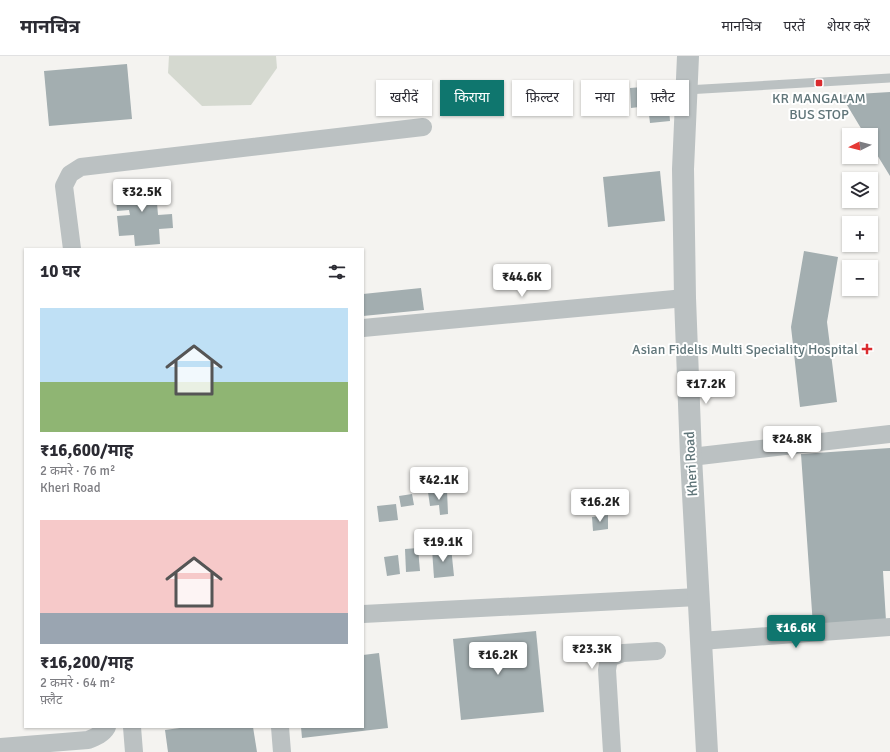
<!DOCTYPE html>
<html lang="hi">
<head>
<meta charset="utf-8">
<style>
  body { margin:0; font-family:Signika,"Noto Sans Devanagari",sans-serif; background:#f7f7f7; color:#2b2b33; height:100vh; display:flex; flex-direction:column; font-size:15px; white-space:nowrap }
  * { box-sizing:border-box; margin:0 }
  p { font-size:13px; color:#7c7c81 }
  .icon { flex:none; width:22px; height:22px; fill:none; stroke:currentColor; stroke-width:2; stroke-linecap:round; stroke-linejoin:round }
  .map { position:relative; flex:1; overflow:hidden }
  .side { position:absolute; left:24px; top:192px; width:340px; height:480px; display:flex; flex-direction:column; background:#fff; border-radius:0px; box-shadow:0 1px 3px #0004 }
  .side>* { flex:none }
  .top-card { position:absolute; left:376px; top:24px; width:380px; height:36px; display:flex; gap:8px }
  .needle { width:26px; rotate:264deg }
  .buttons { position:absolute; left:842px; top:72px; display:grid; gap:8px }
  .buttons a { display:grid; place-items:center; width:36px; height:36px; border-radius:0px; background:#fff; box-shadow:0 1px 3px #0004; font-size:20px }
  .price { position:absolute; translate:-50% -34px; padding:0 9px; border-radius:4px; background:#fff; color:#222; font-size:13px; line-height:26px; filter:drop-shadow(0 1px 2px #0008) }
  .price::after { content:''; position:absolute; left:50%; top:24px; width:12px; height:9px; margin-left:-6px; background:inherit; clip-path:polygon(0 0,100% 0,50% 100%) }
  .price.current { background:#0f766e; color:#fff }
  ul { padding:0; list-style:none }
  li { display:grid; align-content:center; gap:8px; height:212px; padding:0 16px }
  li span { display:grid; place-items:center; height:124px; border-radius:0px; color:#555 }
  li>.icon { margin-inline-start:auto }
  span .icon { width:72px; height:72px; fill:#fffc; stroke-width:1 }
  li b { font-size:17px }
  h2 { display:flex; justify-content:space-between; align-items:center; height:48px; padding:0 16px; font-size:17px }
  .pill { padding:0 14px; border-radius:0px; background:#fff; box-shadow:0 1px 3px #0004; font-size:14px; line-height:36px }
  .pill.current { background:#0f766e; color:#fff }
  header { display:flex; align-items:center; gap:24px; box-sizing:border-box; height:56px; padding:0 20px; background:#fff; border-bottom:1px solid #e1e1e2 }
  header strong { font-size:19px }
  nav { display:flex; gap:22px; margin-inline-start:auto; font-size:14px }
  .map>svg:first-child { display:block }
  .green { fill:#d5d9d0 }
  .building { fill:#a3aeb0 }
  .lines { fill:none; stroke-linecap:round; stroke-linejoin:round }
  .service { stroke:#bbc1c2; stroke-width:9 }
  .minor { stroke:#bbc1c2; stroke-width:18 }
  .tertiary { stroke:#bbc1c2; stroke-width:22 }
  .poi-dot { fill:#da2b2e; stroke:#fff; stroke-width:1.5 }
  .labels { text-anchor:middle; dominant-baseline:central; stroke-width:4; stroke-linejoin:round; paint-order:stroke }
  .poi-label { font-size:14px; fill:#61767a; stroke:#fff }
  .street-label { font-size:14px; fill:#61767a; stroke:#fff }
</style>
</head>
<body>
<header>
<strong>मानचित्र</strong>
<nav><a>मानचित्र</a><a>परतें</a><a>शेयर करें</a></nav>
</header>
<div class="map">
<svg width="890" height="696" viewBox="0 0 890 696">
  <rect width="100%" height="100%" fill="#f4f3f0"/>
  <path class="green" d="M169,0H276L277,12L251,49L202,50L168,17Z"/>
  <g class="building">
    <path d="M127,8L132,63L49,70L44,15Z"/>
    <path d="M667,29L670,65L650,67L648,50L631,52L630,32Z"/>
    <path d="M890,36V120L871,89V79H865L841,39Z"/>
    <path d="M660,115L665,165L608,171L603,121Z"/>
    <path d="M166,126L167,146L157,147L158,159L172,158L173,172L159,173L160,188L135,190L134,179L119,180L117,160L130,159L129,154L117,155L115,129L136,127L138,139H146V128Z"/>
    <path d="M804,195L838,201L827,266L837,346L800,351L791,271Z"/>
    <path d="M421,232L424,254L363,260V238Z"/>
    <path d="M890,392V515H883L886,565L813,570L801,398Z"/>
    <path d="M447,434L448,458L440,459L439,449L430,450L428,436Z"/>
    <path d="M412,438L414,449L401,451L399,440Z"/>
    <path d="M396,448L398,464L379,466L377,450Z"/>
    <path d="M608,459V473L593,475L592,461Z"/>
    <path d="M451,491L454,520L434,522L432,493Z"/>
    <path d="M418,492L420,515L406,516L405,493Z"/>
    <path d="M398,499L400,518L387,520L384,501Z"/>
    <path d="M536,575L544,656L461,664L453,583Z"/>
    <path d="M379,597L388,672L302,682L301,671H363V599Z"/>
    <path d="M187,671H253L257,696H168L165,674Z"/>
  </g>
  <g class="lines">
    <path class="service" d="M686,34L890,22"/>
    <g class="minor">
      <path d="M72,193L64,130L70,118L81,111L423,71"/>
      <path d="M363,272L685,242"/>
      <path d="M691,401L890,378"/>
      <path d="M363,558L698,541"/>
      <path d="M701,585L890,571"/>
      <path d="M132,671L134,696"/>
      <path d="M280,671L282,696"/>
      <path d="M0,691L88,684C96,681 103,678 107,671"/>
      <path d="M612,696L607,614L609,602L623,597L657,595"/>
    </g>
    <path class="tertiary" d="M688,0L683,113L685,242L691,401L707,696"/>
  </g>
  <g class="poi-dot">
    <rect x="815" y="23" width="8" height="8" rx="2"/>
    <path d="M865 287h4v4h4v4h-4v4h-4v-4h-4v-4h4z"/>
  </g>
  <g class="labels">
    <g class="poi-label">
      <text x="819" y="42">KR MANGALAM<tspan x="819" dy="16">BUS STOP</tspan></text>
      <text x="858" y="293" text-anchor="end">Asian Fidelis Multi Speciality Hospital</text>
    </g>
    <g class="street-label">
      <text transform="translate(691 408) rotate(-93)">Kheri Road</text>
    </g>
  </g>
</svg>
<div class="buttons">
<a><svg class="needle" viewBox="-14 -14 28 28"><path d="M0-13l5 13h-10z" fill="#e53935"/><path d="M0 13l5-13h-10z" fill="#7c7c81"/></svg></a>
<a><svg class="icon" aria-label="layers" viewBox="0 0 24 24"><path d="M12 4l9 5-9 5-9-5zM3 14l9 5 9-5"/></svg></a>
<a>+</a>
<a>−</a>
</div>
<b class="price" style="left:142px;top:157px">₹32.5K</b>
<b class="price" style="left:522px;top:242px">₹44.6K</b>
<b class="price" style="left:706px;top:349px">₹17.2K</b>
<b class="price" style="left:792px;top:404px">₹24.8K</b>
<b class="price" style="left:439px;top:445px">₹42.1K</b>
<b class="price" style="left:600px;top:467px">₹16.2K</b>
<b class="price" style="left:443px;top:507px">₹19.1K</b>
<b class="price current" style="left:796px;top:593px">₹16.6K</b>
<b class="price" style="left:592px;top:614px">₹23.3K</b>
<b class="price" style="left:498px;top:620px">₹16.2K</b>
<div class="top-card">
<a class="pill">खरीदें</a>
<a class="pill current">किराया</a>
<a class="pill">फ़िल्टर</a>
<a class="pill">नया</a>
<a class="pill">फ़्लैट</a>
</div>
<section class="side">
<h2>10 घर<svg class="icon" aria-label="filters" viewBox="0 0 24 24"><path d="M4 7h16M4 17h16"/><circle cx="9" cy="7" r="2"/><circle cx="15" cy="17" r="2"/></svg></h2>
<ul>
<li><span style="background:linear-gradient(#bfe0f5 60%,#8fb573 0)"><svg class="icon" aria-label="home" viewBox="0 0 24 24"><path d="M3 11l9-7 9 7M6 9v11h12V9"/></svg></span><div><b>₹16,600/माह</b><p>2 कमरे · 76 m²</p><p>Kheri Road</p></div></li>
<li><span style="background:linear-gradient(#f6c9c9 75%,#9aa5b1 0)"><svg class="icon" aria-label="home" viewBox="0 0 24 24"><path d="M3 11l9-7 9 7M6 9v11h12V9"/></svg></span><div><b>₹16,200/माह</b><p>2 कमरे · 64 m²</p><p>फ़्लैट</p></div></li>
</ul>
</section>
</div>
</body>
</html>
